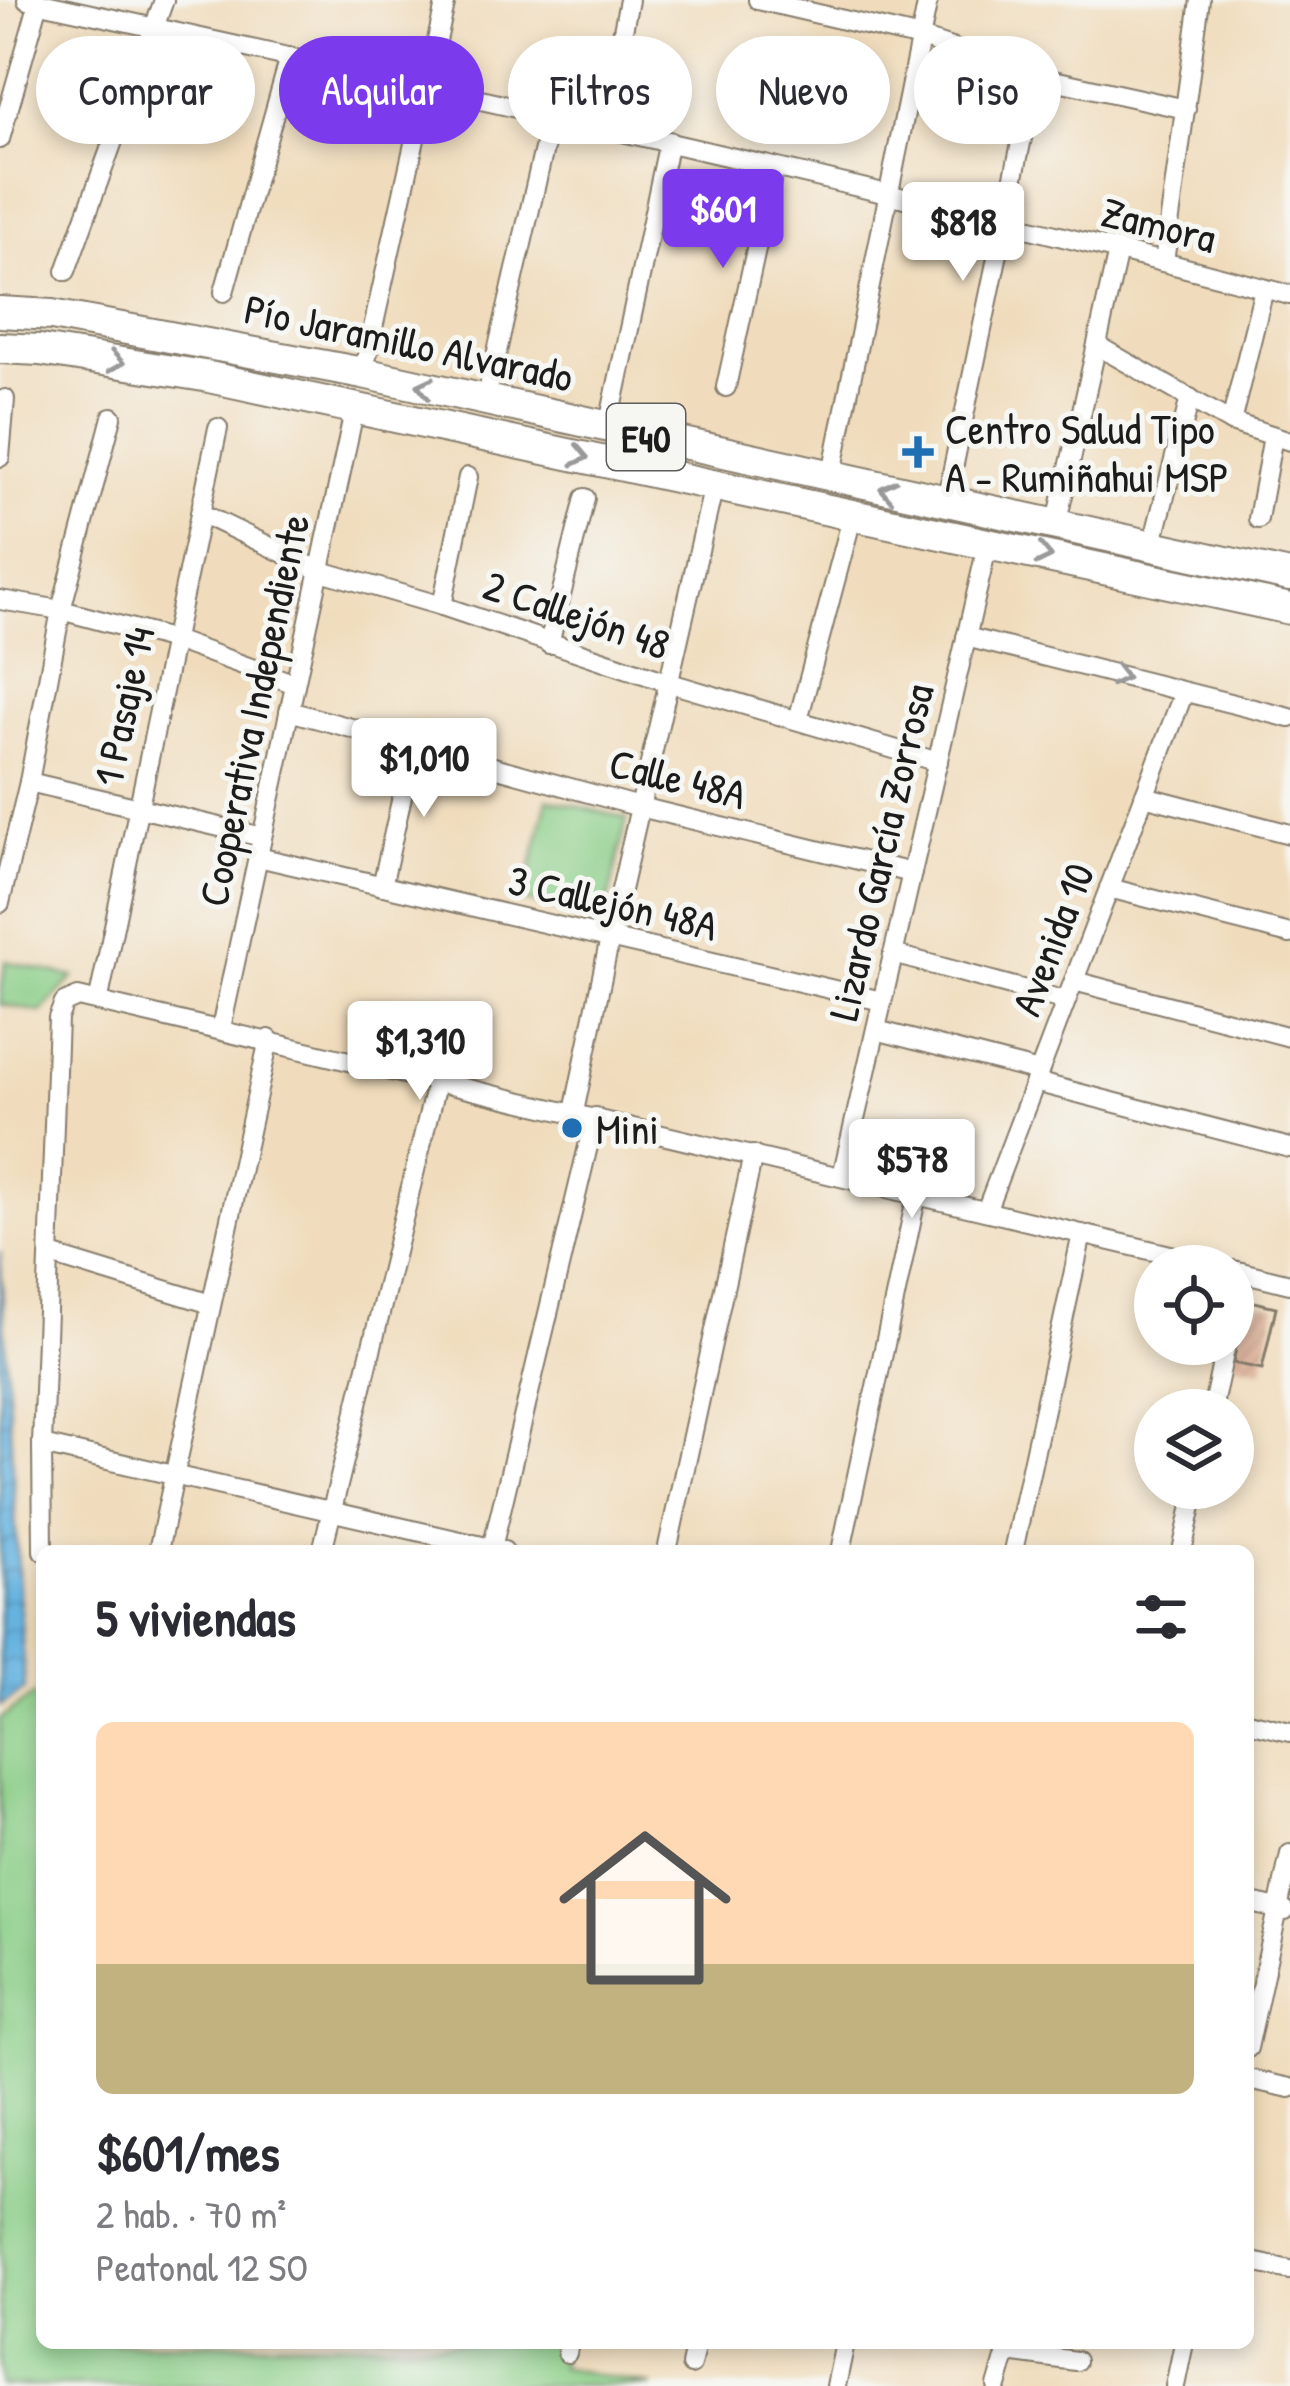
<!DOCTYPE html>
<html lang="es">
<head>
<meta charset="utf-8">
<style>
  body { margin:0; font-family:"Patrick Hand",sans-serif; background:#f2f2f3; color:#2b2b33; height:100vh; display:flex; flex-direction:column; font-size:45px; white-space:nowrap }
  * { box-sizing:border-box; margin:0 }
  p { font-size:39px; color:#7c7c81 }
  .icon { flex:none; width:66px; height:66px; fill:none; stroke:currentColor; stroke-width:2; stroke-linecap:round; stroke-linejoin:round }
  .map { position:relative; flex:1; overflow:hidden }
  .panel { position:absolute; left:36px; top:1545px; width:1218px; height:804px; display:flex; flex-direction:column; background:#fff; border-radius:18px; box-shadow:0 6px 18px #0003 }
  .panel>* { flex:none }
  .banner { position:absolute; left:36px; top:36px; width:1218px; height:108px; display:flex; gap:24px }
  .controls { position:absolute; left:1134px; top:1245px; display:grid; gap:24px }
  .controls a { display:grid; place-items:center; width:120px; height:120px; border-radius:50%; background:#fff; box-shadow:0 6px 18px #0003; font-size:60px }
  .price { position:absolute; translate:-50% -102px; padding:0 27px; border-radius:12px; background:#fff; color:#222; font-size:39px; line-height:78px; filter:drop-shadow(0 3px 6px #0008) }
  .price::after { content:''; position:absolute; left:50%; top:72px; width:36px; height:27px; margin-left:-18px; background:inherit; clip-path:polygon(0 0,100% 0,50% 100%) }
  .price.active { background:#7c3aed; color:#fff }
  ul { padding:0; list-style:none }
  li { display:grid; align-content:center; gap:24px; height:636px; padding:0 60px }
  li span { display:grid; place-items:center; height:372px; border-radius:18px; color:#555 }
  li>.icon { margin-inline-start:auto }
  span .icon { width:216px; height:216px; fill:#fffc; stroke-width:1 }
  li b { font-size:51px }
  h2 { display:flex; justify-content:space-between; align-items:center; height:144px; padding:0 60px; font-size:51px }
  .chip { padding:0 42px; border-radius:54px; background:#fff; box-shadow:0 6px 18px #0003; font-size:42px; line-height:108px }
  .chip.active { background:#7c3aed; color:#fff }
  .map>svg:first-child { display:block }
  .green { fill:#89cd86; stroke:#527451; stroke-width:3 }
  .water { fill:url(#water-waves); stroke:#41687e; stroke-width:3 }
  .building { fill:url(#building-hatch) }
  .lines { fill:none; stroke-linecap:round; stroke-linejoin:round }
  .minor-casing { stroke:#867c6c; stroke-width:22 }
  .trunk-casing { stroke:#867c6c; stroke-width:34 }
  .minor { stroke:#fff; stroke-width:18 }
  .trunk { stroke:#fff; stroke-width:30 }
  .oneway { stroke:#999 }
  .poi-dot { fill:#1f6fb2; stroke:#f6f6f2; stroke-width:4.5 }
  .labels { text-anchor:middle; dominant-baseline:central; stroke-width:10; stroke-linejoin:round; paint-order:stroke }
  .shield { fill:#f6f6f2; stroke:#5d5d5c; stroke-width:3 }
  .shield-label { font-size:39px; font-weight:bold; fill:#1c1c1c }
  .street-label { font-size:42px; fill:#1c1c1c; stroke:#f6f6f2 }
  .poi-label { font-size:42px; fill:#1c1c1c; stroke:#f6f6f2; text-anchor:start }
</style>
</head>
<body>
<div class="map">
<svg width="1290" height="2386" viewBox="0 0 1290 2386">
  <defs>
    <pattern id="water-waves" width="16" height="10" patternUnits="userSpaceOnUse" patternTransform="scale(3)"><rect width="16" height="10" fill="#66b3e0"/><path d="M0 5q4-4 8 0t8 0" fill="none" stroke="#5899c0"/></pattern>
    <pattern id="building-hatch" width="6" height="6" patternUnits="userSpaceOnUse" patternTransform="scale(3)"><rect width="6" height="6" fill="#daac92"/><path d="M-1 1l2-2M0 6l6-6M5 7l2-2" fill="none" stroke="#ba937d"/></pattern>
  </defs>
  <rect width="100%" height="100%" fill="#f6f6f2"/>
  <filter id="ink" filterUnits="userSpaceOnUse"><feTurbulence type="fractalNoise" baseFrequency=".00833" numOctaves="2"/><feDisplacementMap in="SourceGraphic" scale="24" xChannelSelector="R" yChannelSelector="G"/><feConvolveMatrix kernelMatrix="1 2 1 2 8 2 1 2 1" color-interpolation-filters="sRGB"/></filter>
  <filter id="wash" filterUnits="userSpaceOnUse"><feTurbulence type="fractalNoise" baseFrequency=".004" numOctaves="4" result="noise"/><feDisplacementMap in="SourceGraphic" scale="48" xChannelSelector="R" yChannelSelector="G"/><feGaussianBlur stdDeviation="2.7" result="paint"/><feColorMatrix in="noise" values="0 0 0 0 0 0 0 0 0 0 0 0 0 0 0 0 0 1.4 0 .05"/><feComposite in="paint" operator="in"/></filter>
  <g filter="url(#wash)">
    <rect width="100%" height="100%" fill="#f0dcbc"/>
    <g class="green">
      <path d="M548,799L627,818L604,920L523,901Z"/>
      <path d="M5,961L74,977L41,1012L0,1004Z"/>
      <path d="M34,1695L42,1696V2343H563L560,2367L653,2386H0V1719Z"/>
    </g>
    <path class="water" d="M0,1251L25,1690L0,1706Z"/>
    <g id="blocks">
      <path class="building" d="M1246,1300L1276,1307L1262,1369L1233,1363Z"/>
    </g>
  </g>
  <g filter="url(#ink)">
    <use href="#blocks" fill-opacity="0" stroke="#867c6c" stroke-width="3"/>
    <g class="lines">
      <g class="minor-casing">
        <g id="minor">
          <path d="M27,0C450,92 872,185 1290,295"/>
          <path d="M758,0L921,38L1035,76L1186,109"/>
          <path d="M604,126L629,0"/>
          <path d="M0,139L39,2"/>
          <path d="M1164,262L1200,0"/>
          <path d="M66,271L164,0"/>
          <path d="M224,292L290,57"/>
          <path d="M1098,346L1231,422L1290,441"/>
          <path d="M363,373L446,0"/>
          <path d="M490,382L552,114"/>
          <path d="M726,387L774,167"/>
          <path d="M1231,422L1264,289"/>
          <path d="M608,428L669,141"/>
          <path d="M0,457L5,399"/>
          <path d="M831,478L928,0"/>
          <path d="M946,502L1035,76"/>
          <path d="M200,513L321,571L442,606L670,683L938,762"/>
          <path d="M1258,519L1273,436"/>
          <path d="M1056,526L1118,251"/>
          <path d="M1157,527L1190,398"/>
          <path d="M0,600L61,610L174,640L295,684"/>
          <path d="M442,606L468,477"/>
          <path d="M966,637L1290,718"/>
          <path d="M549,644L585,498"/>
          <path d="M289,711L640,807L912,873"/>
          <path d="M798,720L853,514"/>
          <path d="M29,782L262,837"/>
          <path d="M1144,796L1290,834"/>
          <path d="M258,857L882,1001"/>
          <path d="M382,886L414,743"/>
          <path d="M1109,888L1290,934"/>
          <path d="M0,903L29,782L61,610L112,417"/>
          <path d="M893,954L1066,1001"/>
          <path d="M1074,981L1290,1037"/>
          <path d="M99,998L218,428"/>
          <path d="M221,1028L355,407"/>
          <path d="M876,1030L1039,1072"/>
          <path d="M1035,1082L1290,1148"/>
          <path d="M574,1112L610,938L714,485"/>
          <path d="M842,1176L988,543"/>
          <path d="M986,1211L1184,692"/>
          <path d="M51,1255L211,1304"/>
          <path d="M1233,1270L1290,1284"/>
          <path d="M1233,1310L1241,1272"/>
          <path d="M1212,1410L1226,1344"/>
          <path d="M42,1445L504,1551"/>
          <path d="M492,1548L595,1117"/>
          <path d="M43,1551L42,1445L58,1018L64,1003L78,997L1217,1266"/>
          <path d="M158,1551L269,1039"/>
          <path d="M322,1551L437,1080"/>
          <path d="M667,1551L753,1155"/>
          <path d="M841,1551L917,1194"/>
          <path d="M1013,1551L1082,1234"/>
          <path d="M1182,1551L1196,1488"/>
          <path d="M1248,1722L1290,1732"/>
          <path d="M1248,1902L1285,1911"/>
          <path d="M1248,2048L1290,1854"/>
          <path d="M1248,2079L1290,2088"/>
          <path d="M1248,2261L1290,2270"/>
          <path d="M567,2353L569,2343"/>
          <path d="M691,2365L696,2343"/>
          <path d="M836,2386L845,2343"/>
          <path d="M997,2386L1007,2352L1076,2361"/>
          <path d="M1175,2386L1184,2343"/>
        </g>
      </g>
      <g class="trunk-casing">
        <g id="trunk">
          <path d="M0,312L52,315L363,373L1290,576"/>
          <path d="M0,348L40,350L204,376L1290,609"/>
        </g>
      </g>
      <use href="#minor" class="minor"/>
      <use href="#trunk" class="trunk"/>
    </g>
    <defs><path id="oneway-chevron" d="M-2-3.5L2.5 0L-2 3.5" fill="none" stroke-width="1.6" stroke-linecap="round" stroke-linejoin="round" transform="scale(3)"/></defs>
    <g class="oneway">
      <use href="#oneway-chevron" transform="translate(116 362) rotate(9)"/>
      <use href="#oneway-chevron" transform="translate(425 387) rotate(-167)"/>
      <use href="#oneway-chevron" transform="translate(580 456) rotate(12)"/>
      <use href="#oneway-chevron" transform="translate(888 490) rotate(-168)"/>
      <use href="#oneway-chevron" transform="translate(1044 555) rotate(12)"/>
      <use href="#oneway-chevron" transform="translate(1120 676) rotate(14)"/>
    </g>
  </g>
  <g class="poi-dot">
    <path d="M912 434h12v12h12v12h-12v12h-12v-12h-12v-12h12z"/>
    <circle cx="572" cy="1128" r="12"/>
  </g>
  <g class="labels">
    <rect class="shield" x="607" y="404" width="78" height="66" rx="9"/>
    <g class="shield-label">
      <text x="646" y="437">E40</text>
    </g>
    <g class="street-label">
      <text transform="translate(1159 224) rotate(14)">Zamora</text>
      <text transform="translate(409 342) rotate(12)">Pío Jaramillo Alvarado</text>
      <text transform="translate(577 614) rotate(19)">2 Callejón 48</text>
      <text transform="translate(123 706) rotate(-78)">1 Pasaje 14</text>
      <text transform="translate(253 710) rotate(-78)">Cooperativa Independiente</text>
      <text transform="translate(678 778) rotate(14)">Calle 48A</text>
      <text transform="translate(880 852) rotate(-77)">Lizardo García Zorrosa</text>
      <text transform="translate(613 902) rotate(13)">3 Callejón 48A</text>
      <text transform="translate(1052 939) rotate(-69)">Avenida 10</text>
    </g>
    <g class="poi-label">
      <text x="945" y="428">Centro Salud Tipo<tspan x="945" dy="48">A - Rumiñahui MSP</tspan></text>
      <text x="596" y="1128">Mini</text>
    </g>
  </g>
</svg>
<div class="controls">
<a><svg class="icon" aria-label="locate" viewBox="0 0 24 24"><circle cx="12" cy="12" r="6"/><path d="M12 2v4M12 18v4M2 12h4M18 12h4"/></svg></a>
<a><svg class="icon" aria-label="layers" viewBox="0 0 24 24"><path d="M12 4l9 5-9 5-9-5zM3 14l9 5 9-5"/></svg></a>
</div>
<b class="price active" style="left:723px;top:271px">$601</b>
<b class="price" style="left:963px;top:284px">$818</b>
<b class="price" style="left:424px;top:820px">$1,010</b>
<b class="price" style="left:420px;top:1103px">$1,310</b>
<b class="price" style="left:912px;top:1221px">$578</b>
<div class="banner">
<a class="chip">Comprar</a>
<a class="chip active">Alquilar</a>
<a class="chip">Filtros</a>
<a class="chip">Nuevo</a>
<a class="chip">Piso</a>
</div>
<section class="panel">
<h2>5 viviendas<svg class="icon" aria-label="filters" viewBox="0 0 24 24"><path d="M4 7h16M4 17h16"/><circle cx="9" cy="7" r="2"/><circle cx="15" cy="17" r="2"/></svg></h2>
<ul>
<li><span style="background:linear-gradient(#ffd9b3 65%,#c2b280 0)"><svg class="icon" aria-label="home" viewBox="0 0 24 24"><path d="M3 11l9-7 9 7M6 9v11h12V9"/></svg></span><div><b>$601/mes</b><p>2 hab. · 70 m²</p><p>Peatonal 12 SO</p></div></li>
</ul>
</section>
</div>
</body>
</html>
